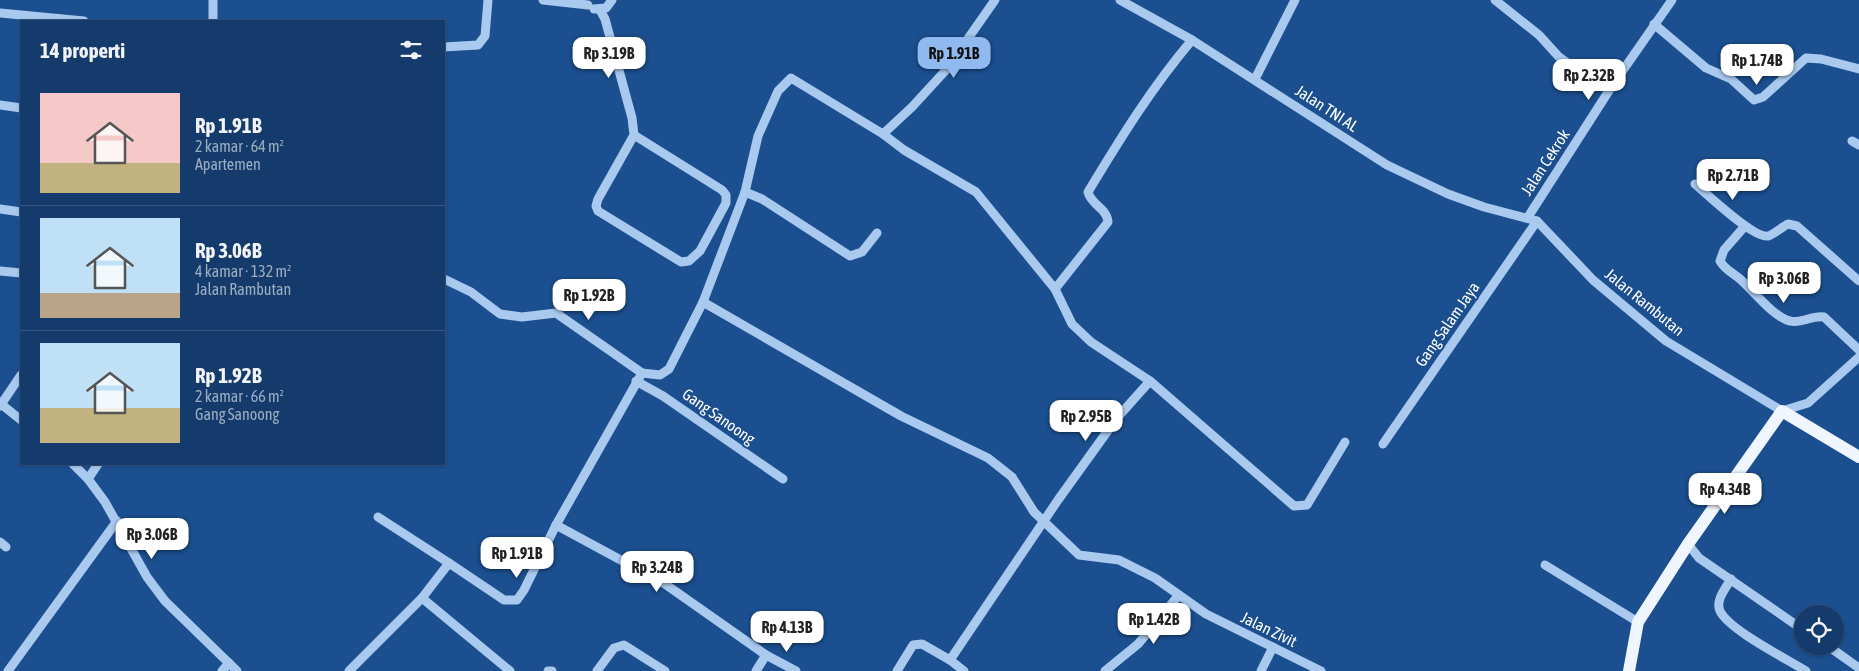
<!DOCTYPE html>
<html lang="id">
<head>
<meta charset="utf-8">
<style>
  body { margin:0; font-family:"Asap Condensed",sans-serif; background:#214673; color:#f1f3f6; height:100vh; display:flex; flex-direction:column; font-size:19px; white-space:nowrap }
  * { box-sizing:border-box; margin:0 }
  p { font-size:16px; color:#9dadc1 }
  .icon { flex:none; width:28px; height:28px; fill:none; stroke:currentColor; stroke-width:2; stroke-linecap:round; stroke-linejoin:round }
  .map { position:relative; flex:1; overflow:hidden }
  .details { position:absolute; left:20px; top:20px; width:425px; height:445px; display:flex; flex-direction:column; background:#143b6b; border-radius:0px; box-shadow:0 1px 4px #0004,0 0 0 1px #33557e }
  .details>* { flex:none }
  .fabs { position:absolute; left:1794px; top:605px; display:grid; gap:10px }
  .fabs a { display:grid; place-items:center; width:50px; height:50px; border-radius:50%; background:#143b6b; box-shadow:0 1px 4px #0004,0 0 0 1px #33557e; font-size:25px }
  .price { position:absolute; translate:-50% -42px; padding:0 11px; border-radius:10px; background:#fff; color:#222; font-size:16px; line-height:32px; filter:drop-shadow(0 1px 2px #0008) }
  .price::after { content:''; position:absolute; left:50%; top:30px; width:15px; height:11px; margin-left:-8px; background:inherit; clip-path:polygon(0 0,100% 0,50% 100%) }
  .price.selected { background:#90b9f0; color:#111 }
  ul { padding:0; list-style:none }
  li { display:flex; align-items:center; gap:15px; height:125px; padding:0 20px }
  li+li { border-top:1px solid #33557e }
  li span { display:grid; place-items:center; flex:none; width:140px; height:100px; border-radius:0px; color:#555 }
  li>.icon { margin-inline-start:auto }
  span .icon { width:60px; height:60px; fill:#fffc; stroke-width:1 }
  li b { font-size:21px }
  h2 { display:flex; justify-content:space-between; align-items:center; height:60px; padding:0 20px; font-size:21px }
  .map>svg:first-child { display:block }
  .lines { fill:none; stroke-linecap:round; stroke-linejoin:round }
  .minor { stroke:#a9c9ee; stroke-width:9 }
  .major { stroke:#f0f6ff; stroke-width:12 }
  .labels { text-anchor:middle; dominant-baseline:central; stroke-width:4; stroke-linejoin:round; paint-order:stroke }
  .street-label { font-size:16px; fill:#fff; stroke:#1b4f8f }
</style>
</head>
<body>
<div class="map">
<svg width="1859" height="671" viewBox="0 0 1859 671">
  <rect width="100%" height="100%" fill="#1b4f8f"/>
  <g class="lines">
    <g class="minor">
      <path d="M543,0L588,5"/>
      <path d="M1120,0L1192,40L1387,165L1448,194L1484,207L1537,221L1593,280L1666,341L1782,411L1808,403L1859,357"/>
      <path d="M1495,0L1539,35L1559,57L1580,72L1612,86"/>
      <path d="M594,9L606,8L612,0"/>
      <path d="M600,10L605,19L632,118L634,135L598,199L596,206L598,211L681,262L689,261L700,251L726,203V195L722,190L634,135"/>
      <path d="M0,13L84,21"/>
      <path d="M213,21V0"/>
      <path d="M1654,24L1706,68L1731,79L1754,100L1763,97L1806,58L1821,59L1859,69"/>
      <path d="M444,47L478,45L485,36L488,0"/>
      <path d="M1255,79L1295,0"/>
      <path d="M0,105L21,108"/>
      <path d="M883,134L912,107L946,70L995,0"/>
      <path d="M1852,141L1859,145"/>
      <path d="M1695,184C1707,194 1754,239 1768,236C1773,235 1782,227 1788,224L1797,226L1859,281"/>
      <path d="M745,192L762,199L850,256L862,252L877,233"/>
      <path d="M0,209L21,212"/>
      <path d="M1528,217L1612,86L1672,0"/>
      <path d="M1745,226L1724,250L1720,261C1724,269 1733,273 1740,279C1753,290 1773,317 1790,321C1801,324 1812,315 1824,317L1859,350"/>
      <path d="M0,271L21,273"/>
      <path d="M444,279L471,292L500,314L522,317L556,313L642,373L660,375L669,369L703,302L745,192L758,136L778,91L791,78L883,134L904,150L976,192L1055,289L1072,324L1091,342L1150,381L1294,506L1307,505L1345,442"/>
      <path d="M1055,289L1108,222C1107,208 1091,205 1088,192C1120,139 1152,87 1192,40"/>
      <path d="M703,302L901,416L988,458L1012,477L1034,512L1079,555L1119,560L1155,578L1206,614L1321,671"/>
      <path d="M636,381L663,396L783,479"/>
      <path d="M1,404L21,420"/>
      <path d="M0,406L21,375"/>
      <path d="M1383,444L1537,221"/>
      <path d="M73,464L88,479L105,502L147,577L165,601L237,671"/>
      <path d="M88,479L98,464"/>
      <path d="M378,517L449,563"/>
      <path d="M556,525L665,584L766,655L756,671"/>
      <path d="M0,542L6,547"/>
      <path d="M1688,544L1699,558L1802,629"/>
      <path d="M1545,565L1638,622"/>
      <path d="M1731,579C1726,588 1715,600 1720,611C1729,630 1787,659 1806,671"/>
      <path d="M422,598L510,671"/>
      <path d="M1828,646L1859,668"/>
      <path d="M766,655L796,671"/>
      <path d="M950,660L1058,500L1117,418L1150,381"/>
      <path d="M8,671L117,521"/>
      <path d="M222,671L229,663"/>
      <path d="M349,671L422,598L449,563L504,600H517L524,590L556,525L642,373"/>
      <path d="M548,671H552"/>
      <path d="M597,671L614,648L624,645L665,671"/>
      <path d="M897,671L913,645L922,644L950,660L964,671"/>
      <path d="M1105,671L1138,644L1179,595"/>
      <path d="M1261,671L1273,647"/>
    </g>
    <path class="major" d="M1629,671L1638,622L1688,544L1782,411L1859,457"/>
  </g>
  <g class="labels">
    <g class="street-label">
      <text transform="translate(1327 108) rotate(33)">Jalan TNI AL</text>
      <text transform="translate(1545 162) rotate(-57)">Jalan Cekrok</text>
      <text transform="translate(1645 302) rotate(39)">Jalan Rambutan</text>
      <text transform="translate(1447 324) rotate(-55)">Gang Salam Jaya</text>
      <text transform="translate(719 416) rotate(35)">Gang Sanoong</text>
      <text transform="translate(1269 629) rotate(26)">Jalan Zivit</text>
    </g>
  </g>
</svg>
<div class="fabs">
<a><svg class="icon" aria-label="locate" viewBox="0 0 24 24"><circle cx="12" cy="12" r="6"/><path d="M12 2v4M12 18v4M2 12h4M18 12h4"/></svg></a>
</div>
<b class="price" style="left:609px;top:79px">Rp 3.19B</b>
<b class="price selected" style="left:954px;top:79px">Rp 1.91B</b>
<b class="price" style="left:1757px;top:86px">Rp 1.74B</b>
<b class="price" style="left:1589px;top:101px">Rp 2.32B</b>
<b class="price" style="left:1733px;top:201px">Rp 2.71B</b>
<b class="price" style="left:1784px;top:304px">Rp 3.06B</b>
<b class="price" style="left:589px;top:321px">Rp 1.92B</b>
<b class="price" style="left:1086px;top:442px">Rp 2.95B</b>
<b class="price" style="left:1725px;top:515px">Rp 4.34B</b>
<b class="price" style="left:152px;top:560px">Rp 3.06B</b>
<b class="price" style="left:517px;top:579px">Rp 1.91B</b>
<b class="price" style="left:657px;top:593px">Rp 3.24B</b>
<b class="price" style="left:1154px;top:645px">Rp 1.42B</b>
<b class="price" style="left:787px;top:653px">Rp 4.13B</b>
<section class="details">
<h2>14 properti<svg class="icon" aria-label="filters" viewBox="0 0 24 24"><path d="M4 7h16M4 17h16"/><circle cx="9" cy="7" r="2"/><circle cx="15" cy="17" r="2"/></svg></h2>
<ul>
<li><span style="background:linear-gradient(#f6c9c9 70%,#c2b280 0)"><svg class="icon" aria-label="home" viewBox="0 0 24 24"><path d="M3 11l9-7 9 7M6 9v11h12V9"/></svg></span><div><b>Rp 1.91B</b><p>2 kamar · 64 m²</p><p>Apartemen</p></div></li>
<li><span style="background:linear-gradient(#bfe0f5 75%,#b9a48a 0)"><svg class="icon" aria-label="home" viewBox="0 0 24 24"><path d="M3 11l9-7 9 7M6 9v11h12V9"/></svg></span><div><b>Rp 3.06B</b><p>4 kamar · 132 m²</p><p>Jalan Rambutan</p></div></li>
<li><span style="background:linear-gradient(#bfe0f5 65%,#c2b280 0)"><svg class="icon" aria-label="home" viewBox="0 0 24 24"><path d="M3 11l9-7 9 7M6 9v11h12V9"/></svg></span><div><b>Rp 1.92B</b><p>2 kamar · 66 m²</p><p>Gang Sanoong</p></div></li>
</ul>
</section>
</div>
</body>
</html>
